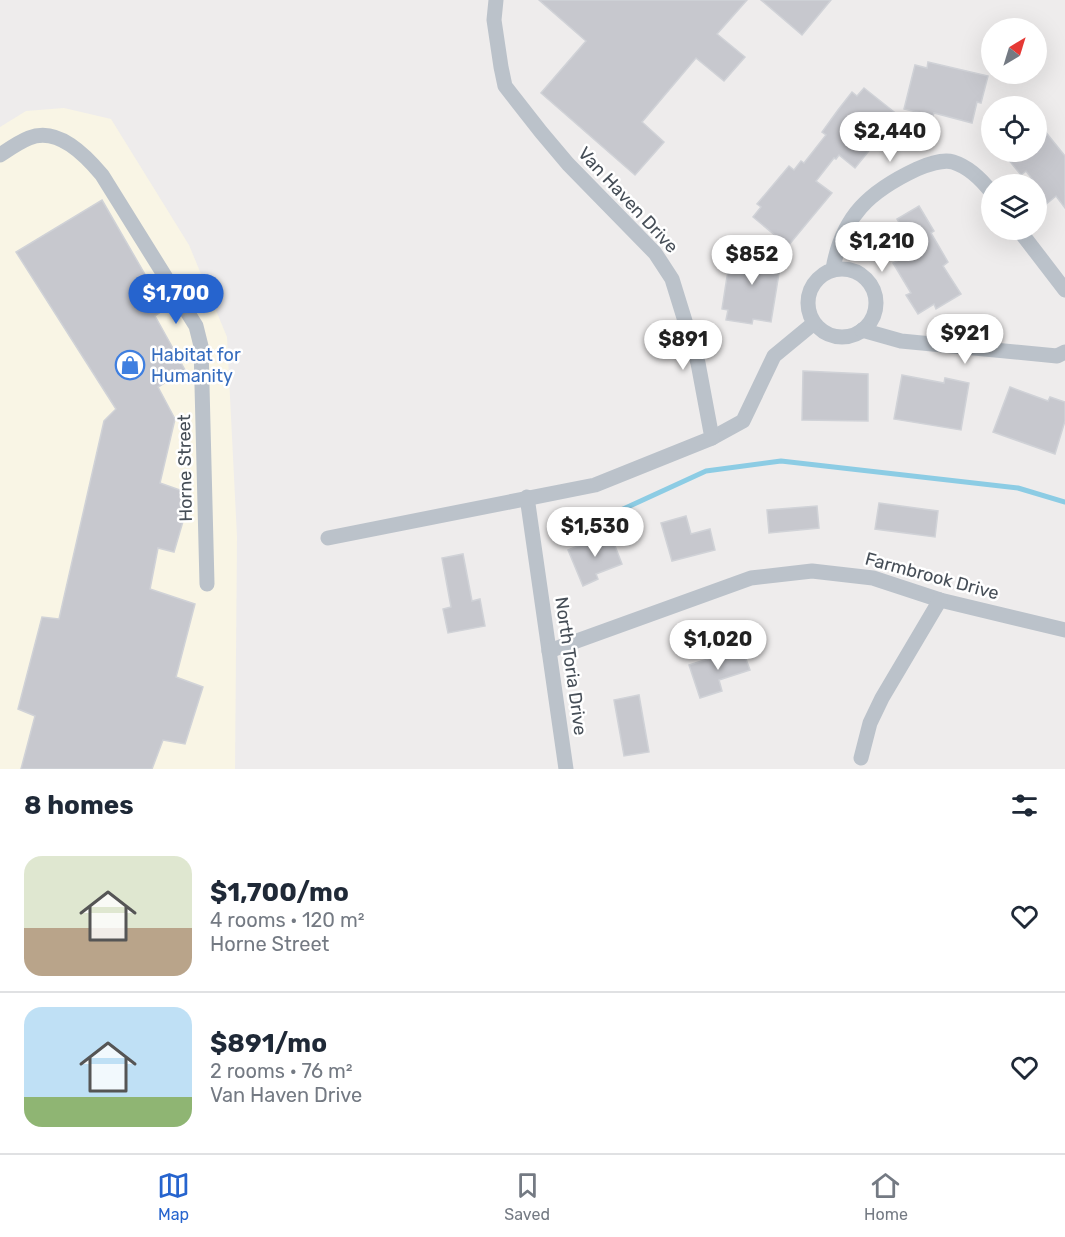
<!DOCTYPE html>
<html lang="en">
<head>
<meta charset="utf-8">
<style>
  body { margin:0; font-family:Rubik,sans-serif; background:#f2f2f3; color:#1f2937; height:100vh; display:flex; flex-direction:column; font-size:22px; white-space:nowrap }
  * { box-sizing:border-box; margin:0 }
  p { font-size:20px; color:#747a83 }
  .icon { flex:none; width:33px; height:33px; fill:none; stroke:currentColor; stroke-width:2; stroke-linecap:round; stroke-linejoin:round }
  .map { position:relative; height:769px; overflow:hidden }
  .details { display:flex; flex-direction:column; background:#fff; flex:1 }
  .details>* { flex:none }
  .needle { width:39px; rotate:38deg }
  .buttons { position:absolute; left:981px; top:18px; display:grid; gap:12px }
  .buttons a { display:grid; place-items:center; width:66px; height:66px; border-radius:50%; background:#fff; box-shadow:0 6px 24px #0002; font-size:30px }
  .price { position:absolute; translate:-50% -51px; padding:0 14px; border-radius:21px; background:#fff; color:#222; font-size:20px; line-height:39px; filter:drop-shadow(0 2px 3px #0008) }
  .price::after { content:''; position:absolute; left:50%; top:36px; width:18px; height:14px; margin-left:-9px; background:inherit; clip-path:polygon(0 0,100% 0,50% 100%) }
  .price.current { background:#2664ce; color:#fff }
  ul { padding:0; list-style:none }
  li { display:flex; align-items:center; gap:18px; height:150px; padding:0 24px }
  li+li { border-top:2px solid #e0e1e3 }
  li span { display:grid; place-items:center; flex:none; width:168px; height:120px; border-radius:18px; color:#555 }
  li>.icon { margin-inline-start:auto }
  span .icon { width:72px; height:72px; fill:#fffc; stroke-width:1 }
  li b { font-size:26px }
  h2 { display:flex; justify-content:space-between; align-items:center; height:72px; padding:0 24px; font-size:26px }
  .tab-bar { display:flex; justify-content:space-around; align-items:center; height:84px; border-top:2px solid #e0e1e3; background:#fff; font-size:16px; color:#747a83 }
  .tab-bar a { display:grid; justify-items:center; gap:3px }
  .tab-bar .current { color:#2664ce }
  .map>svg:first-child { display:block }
  .commercial { fill:#f9f5e5 }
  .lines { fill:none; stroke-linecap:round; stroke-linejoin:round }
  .stream { stroke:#8ccce4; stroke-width:5 }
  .building { fill:#c7c8ce; stroke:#d0d2d7; stroke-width:1.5 }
  .street { stroke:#bbc2ca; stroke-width:15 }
  .labels { text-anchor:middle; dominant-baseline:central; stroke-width:5; stroke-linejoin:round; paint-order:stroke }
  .street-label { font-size:18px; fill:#464e57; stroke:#fff }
  .shop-label { font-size:18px; fill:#366cbe; stroke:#fff; text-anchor:start }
</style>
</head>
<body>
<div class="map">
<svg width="1065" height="769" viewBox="0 0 1065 769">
  <rect width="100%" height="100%" fill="#eeecec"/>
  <path class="commercial" d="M64,108L111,119L189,245L227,337L237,537L235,769H0V127L26,111Z"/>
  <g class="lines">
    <path class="stream" d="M621,510L706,471L781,461L1018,488L1065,502"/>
  </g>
  <g class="building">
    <path d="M539,0H747L717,34L745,57L724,81L696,58L642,122L664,142L635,175L541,93L586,41Z"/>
    <path d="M761,0H831L802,35Z"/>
    <path d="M928,62L988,76L981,103L977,102L972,123L934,113L933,116L904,109L915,65L927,68Z"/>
    <path d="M864,88L898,115L855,168L839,155L836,159L834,158L816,181L832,193L788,246L753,217L761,207L757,204L789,166L794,170L801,161L804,163L826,135L822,132L838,110L852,92L857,96Z"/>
    <path d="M1036,120L1065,156V208L1056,196L1044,206L1036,196V184L1026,171L1021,175L1007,158L1015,152H1036Z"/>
    <path d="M102,200L165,309L155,316L185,370L158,387L175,419L160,483L191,494L174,552L158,548L150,589L195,604L176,677L203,687L185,744L163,740L152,769H21L35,716L18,709L42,617L59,619L104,421L116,409L16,252Z"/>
    <path d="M919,206L934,231L931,233L948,262L943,266L961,294L936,309L934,304L918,314L906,295L911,293L893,263L897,261L881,235L900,224L897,219Z"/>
    <path d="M739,247L782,255L771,322L753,319L752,324L726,320L728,310L722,309L726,283L730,259L737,260Z"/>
    <path d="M803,371L868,374V421L802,420Z"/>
    <path d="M902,375L944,383L945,378L969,383L961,430L894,419Z"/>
    <path d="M1010,387L1048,401L1050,397L1065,402V421L1055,454L993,432Z"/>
    <path d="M879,503L938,511L935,537L875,529Z"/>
    <path d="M817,506L819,528L769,533L767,510Z"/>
    <path d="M686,516L691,534L710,529L715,550L672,561L661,523Z"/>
    <path d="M610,533L622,564L596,574L598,579L583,586L568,550Z"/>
    <path d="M463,554L472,601L480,599L485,626L448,633L443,609L451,607L442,558Z"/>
    <path d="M742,648L750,670L719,680L722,691L700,698L689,665Z"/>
    <path d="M639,695L649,752L624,756L614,700Z"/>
  </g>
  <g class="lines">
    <g class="street">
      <path d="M0,155C9,149 19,142 29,138C58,126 86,156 102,175L196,326L201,346L207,584"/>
      <path d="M1019,230L1065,290"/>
      <path d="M833,269C842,216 870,191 917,169C926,165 943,159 953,162C969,167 982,180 992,193"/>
      <circle cx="842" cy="303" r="34"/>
      <path d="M862,330L901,341L1057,356L1065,352"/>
      <path d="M712,438L743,421L774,356L814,323"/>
      <path d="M527,497L566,769"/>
      <path d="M328,538L595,485L712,438L698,363L672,279L655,253L568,164L541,132L505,86L501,67L494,20L496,0"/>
      <path d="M549,651L751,578L812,571L873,578L940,600L1065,630"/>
      <path d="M861,758L870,723L882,698L940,600"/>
    </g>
  </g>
  <defs>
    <g id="shop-ring" transform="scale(1.5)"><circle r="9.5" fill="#fff" stroke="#3f7fe0" stroke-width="1.5"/><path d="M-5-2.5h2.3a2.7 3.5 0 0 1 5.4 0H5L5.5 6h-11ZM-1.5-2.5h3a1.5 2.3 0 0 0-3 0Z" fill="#3f7fe0"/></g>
  </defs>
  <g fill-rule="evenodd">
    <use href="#shop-ring" x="130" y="365"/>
  </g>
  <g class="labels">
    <g class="street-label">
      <text transform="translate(628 200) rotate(47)">Van Haven Drive</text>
      <text transform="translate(185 468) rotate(-91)">Horne Street</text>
      <text transform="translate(932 576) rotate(15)">Farmbrook Drive</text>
      <text transform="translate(571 666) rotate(82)">North Toria Drive</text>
    </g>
    <g class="shop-label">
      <text x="151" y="355">Habitat for<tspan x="151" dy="21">Humanity</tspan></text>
    </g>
  </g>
</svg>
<div class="buttons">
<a><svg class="needle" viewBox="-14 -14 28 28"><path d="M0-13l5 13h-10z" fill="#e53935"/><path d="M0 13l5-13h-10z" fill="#747a83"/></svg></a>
<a><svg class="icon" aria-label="locate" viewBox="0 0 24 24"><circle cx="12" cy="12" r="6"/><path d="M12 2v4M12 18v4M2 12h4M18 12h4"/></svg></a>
<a><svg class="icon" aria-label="layers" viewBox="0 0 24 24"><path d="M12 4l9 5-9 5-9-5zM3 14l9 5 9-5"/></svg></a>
</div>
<b class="price" style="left:890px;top:163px">$2,440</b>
<b class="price" style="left:882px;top:273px">$1,210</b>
<b class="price" style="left:752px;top:286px">$852</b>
<b class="price current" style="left:176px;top:325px">$1,700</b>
<b class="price" style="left:965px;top:365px">$921</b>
<b class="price" style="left:683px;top:371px">$891</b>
<b class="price" style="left:595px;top:558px">$1,530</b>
<b class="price" style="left:718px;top:671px">$1,020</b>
</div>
<section class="details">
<h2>8 homes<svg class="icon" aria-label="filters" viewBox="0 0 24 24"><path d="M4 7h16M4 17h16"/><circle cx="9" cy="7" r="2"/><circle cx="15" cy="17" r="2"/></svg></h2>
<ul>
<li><span style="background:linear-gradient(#dfe7d0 60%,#b9a48a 0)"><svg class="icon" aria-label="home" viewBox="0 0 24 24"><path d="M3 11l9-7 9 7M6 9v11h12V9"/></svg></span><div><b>$1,700/mo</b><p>4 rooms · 120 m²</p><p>Horne Street</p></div><svg class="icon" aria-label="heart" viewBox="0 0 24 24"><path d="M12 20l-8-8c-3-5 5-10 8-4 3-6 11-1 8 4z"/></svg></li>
<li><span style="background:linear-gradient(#bfe0f5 75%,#8fb573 0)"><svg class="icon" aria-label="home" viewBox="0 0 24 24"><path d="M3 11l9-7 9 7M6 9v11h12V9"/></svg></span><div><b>$891/mo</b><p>2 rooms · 76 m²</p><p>Van Haven Drive</p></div><svg class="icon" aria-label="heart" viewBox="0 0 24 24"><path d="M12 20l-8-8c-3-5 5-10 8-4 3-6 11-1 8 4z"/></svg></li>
</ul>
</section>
<nav class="tab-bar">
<a class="current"><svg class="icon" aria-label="map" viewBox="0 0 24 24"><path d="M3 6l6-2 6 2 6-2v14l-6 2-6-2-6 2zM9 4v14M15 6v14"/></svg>Map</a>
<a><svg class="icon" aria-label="saved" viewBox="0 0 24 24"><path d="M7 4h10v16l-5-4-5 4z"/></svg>Saved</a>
<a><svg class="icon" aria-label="home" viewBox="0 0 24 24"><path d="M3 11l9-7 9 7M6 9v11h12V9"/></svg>Home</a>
</nav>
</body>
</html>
